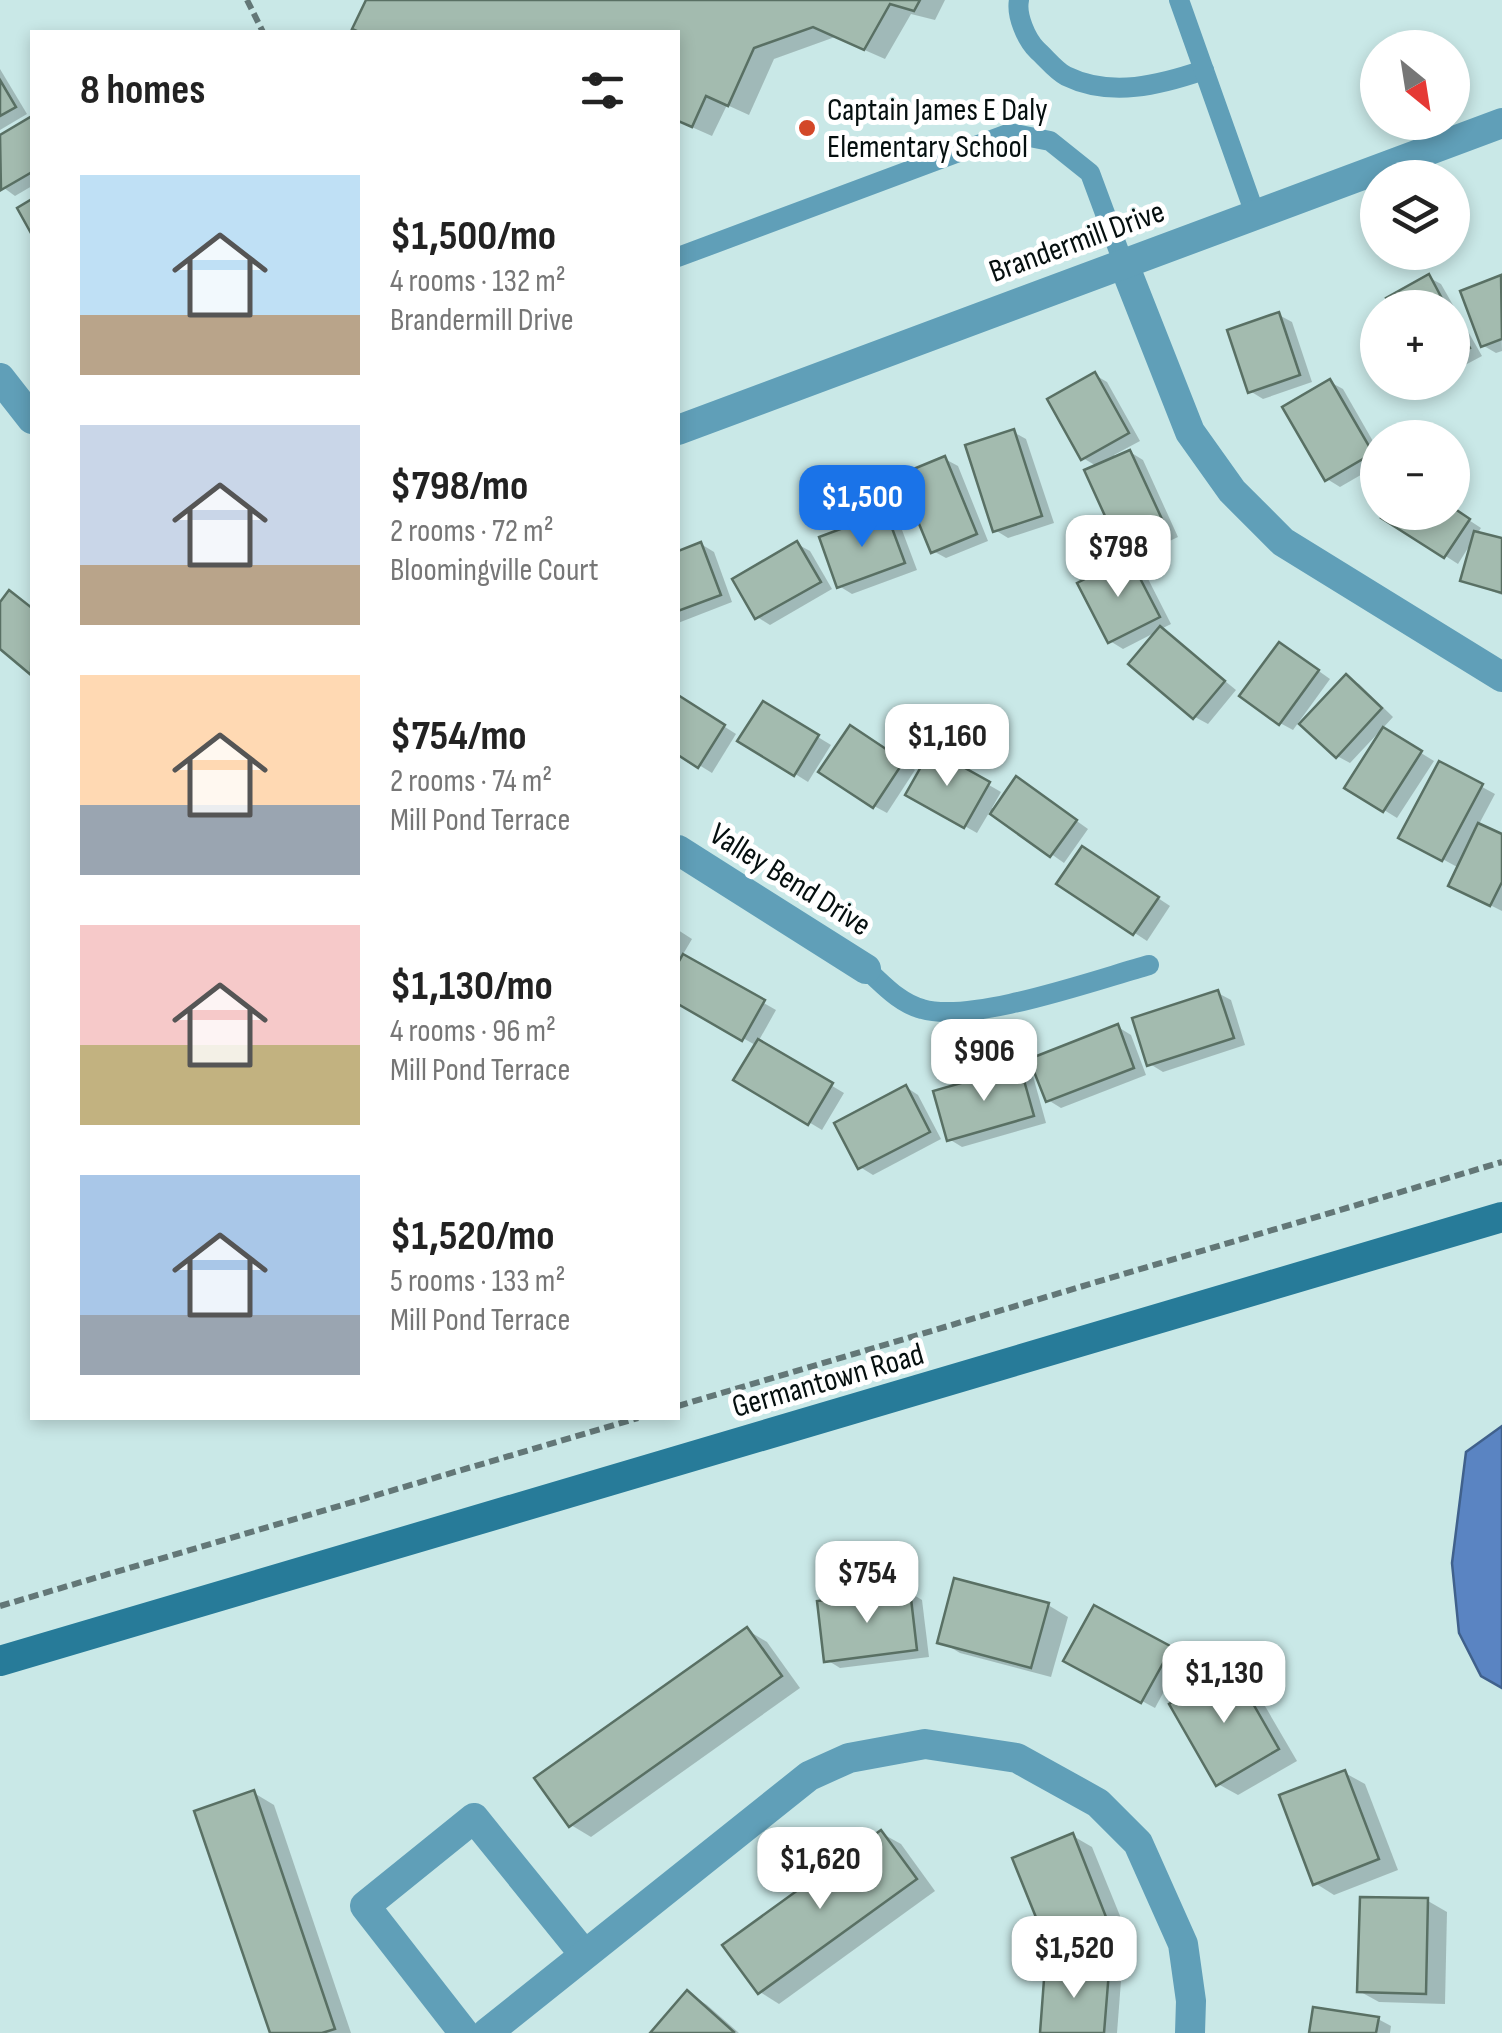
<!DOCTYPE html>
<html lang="en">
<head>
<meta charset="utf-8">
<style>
  body { margin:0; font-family:"Sofia Sans Condensed",sans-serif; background:#f2f2f2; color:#222; height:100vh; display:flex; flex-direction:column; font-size:38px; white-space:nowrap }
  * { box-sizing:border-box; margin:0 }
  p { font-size:32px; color:#767676 }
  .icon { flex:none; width:55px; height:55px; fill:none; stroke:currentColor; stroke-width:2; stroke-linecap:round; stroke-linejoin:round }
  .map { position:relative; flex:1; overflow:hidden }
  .drawer { position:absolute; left:30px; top:30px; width:650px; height:1390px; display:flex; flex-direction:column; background:#fff; border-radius:0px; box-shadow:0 5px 15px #0003 }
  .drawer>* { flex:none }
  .needle { width:65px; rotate:150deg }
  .buttons { position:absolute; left:1360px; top:30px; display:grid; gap:20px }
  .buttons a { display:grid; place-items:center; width:110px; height:110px; border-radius:50%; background:#fff; box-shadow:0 5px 15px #0003; font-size:50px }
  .price { position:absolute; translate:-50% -85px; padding:0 22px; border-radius:20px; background:#fff; color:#222; font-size:32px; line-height:65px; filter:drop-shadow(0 2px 5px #0008) }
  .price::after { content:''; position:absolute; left:50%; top:60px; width:30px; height:22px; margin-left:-15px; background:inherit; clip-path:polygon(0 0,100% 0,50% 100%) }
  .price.selected { background:#1a73e8; color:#fff }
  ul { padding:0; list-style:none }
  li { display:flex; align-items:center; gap:30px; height:250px; padding:0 50px }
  li span { display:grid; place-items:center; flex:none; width:280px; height:200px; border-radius:0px; color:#555 }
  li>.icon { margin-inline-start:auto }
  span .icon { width:120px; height:120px; fill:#fffc; stroke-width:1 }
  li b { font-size:42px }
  h2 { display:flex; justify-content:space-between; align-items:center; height:120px; padding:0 50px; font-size:42px }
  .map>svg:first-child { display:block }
  .water { fill:#5a84c2; stroke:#40618c; stroke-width:2.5 }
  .shadow { fill:#0003 }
  .building { fill:#a3bbaf; stroke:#597064; stroke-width:2.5 }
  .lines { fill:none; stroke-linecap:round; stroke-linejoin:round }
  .path { stroke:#637777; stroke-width:6; stroke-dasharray:10 5; stroke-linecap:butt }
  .lane { stroke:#609fb8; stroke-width:20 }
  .street { stroke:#609fb8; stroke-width:30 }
  .secondary { stroke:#277b99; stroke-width:30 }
  .poi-dot { fill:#d34828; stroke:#fff; stroke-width:4 }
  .labels { text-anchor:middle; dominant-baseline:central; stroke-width:10; stroke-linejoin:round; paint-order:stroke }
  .poi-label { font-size:32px; fill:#050f0f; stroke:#fff; text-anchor:start }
  .street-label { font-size:32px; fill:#050f0f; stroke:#fff }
</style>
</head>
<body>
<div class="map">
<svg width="1502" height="2033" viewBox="0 0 1502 2033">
  <rect width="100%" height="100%" fill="#c9e8e7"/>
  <path class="water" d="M1502,1426V1688L1481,1676L1459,1633L1452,1563L1466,1452Z"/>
  <g class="shadow">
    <path d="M369,0H945L935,20L911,14L885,59L835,37L774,59L749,115L727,105L712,136L678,121V32H363L356,28Z"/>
    <path d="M0,69L27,114L0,130Z"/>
    <path d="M32,119V186L15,196L0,185V138Z"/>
    <path d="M1428,277L1441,284L1482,356L1452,372V308H1394Z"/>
    <path d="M1500,278L1502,351L1496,353L1484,346Z"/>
    <path d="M1279,315L1292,322L1312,382L1263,399L1250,391Z"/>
    <path d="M1095,375L1107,382L1140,441L1114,455L1116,459L1130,452L1143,460L1178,537L1136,557L1123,549L1098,467L1083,458Z"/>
    <path d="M1330,382L1343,389L1378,450V465L1340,487L1327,479Z"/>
    <path d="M1013,432L1026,439L1054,523L1008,538L995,530Z"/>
    <path d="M945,459L958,466L988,541L946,558L933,551Z"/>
    <path d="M1452,509L1481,528L1477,534L1502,541V595L1463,580L1473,540L1458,564L1385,517L1452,512Z"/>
    <path d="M886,514L899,522L917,570L852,594L839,586Z"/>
    <path d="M701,544L714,552L732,602L678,623V553Z"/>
    <path d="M797,544L810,551L832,589L770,625L757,617Z"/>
    <path d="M1129,559L1142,567L1171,624L1161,629L1236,690L1208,724L1195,717L1160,630L1123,649L1110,641Z"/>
    <path d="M10,593L32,608V672L0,646V606Z"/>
    <path d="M1292,652L1330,679L1293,730L1280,723Z"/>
    <path d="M1346,677L1359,684L1393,717L1382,729L1434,761L1397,818L1347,787L1383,732L1381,730L1350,763L1337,756Z"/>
    <path d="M678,697L736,734L712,773L678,752Z"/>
    <path d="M764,704L831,745L808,782L741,740Z"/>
    <path d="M863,736L915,770L887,813L874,806Z"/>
    <path d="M932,752L1001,792L992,808L995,810L1029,787L1088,829L1064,863L990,811L977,833L908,794Z"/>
    <path d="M1440,764L1495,794L1478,826L1502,837V911L1464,892L1459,868L1402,837Z"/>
    <path d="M1096,857L1170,906L1147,941L1060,884Z"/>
    <path d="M678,930L692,939L682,956L776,1010L758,1042L844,1093L822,1130L737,1079L757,1046L678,1001Z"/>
    <path d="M1218,993L1231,1000L1245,1045L1163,1072L1150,1064Z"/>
    <path d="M1118,1027L1131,1035L1146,1075L1061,1108L1048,1100Z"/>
    <path d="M1020,1069L1033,1076L1046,1123L962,1147L949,1139Z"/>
    <path d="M906,1087L918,1095L941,1139L873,1175L860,1167Z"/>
    <path d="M909,1592L922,1600L929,1657L840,1668L827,1660Z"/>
    <path d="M1048,1605L1068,1617L1051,1677L960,1653L940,1641Z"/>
    <path d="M1095,1608L1183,1656L1155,1708L1066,1660Z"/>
    <path d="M747,1630L767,1642L800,1688L591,1837L571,1825Z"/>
    <path d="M1232,1670L1251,1682L1297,1761L1238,1795L1218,1784Z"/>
    <path d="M1345,1773L1365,1784L1398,1870L1334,1895L1315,1883Z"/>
    <path d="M254,1793L274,1805L351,2033H273Z"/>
    <path d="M881,1833L901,1844L935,1891L779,2004L760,1992Z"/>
    <path d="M1073,1836L1092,1847L1127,1933L1069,1956L1050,1945Z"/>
    <path d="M1428,1901L1447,1912L1445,2004L1379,2002L1359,1991Z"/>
    <path d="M1108,1973L1121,1981L1117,2033H1042Z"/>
    <path d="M688,1993L707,2005L739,2033H653Z"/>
    <path d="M1378,2019L1391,2026L1390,2033H1311Z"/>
  </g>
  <g class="building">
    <path d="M366,0H920L914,11L890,4L864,50L813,27L754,48L728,106L706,96L692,127L678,121V32H359L352,29Z"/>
    <path d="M0,80L16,107L0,116Z"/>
    <path d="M32,116V172L1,190L0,135Z"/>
    <path d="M32,199V235L17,208Z"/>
    <path d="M1429,274L1447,308H1391L1386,298Z"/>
    <path d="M1501,275L1502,339L1481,347L1460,291Z"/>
    <path d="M1279,312L1300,375L1248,393L1227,330Z"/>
    <path d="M1452,317L1470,348L1452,358Z"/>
    <path d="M1095,372L1129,433L1081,460L1047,399Z"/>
    <path d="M1330,379L1373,453L1325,481L1282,407Z"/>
    <path d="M1014,429L1042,516L993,532L965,445Z"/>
    <path d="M1130,450L1167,530L1121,551L1084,470Z"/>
    <path d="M945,456L977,534L931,553L899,475Z"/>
    <path d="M1452,507L1470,519L1444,558L1381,518L1385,512H1452Z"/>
    <path d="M886,512L905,563L837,588L819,537Z"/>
    <path d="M1474,531L1502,538V593L1460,581Z"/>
    <path d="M797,541L821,582L755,619L732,579Z"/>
    <path d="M701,542L721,595L678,611V551Z"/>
    <path d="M1129,557L1160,617L1108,643L1077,583Z"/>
    <path d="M9,590L32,608L31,675L0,649V602Z"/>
    <path d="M1160,626L1225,681L1193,719L1128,664Z"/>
    <path d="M1279,642L1319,670L1279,725L1239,696Z"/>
    <path d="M1346,674L1382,708L1336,758L1299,724Z"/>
    <path d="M678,695L725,725L698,768L678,755Z"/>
    <path d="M763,701L819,735L794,776L737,741Z"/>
    <path d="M850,725L904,761L873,808L818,772Z"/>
    <path d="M1383,727L1422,751L1383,812L1344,788Z"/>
    <path d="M931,749L990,782L964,828L905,795Z"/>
    <path d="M1439,761L1483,784L1442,861L1398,838Z"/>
    <path d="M1016,776L1077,820L1050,857L990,814Z"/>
    <path d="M1478,823L1502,834V882L1490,906L1448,886Z"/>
    <path d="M1082,846L1159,897L1133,935L1056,884Z"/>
    <path d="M683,954L765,1000L742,1041L678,1004V963Z"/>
    <path d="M1218,990L1234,1038L1147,1066L1132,1018Z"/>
    <path d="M1118,1024L1134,1068L1046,1102L1029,1059Z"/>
    <path d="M758,1039L833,1083L808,1125L733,1080Z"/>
    <path d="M1020,1066L1034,1116L947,1141L933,1091Z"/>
    <path d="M906,1085L930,1132L858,1169L834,1123Z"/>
    <path d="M954,1578L1049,1603L1031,1668L937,1643Z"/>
    <path d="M910,1590L917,1650L824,1662L817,1601Z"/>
    <path d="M1094,1605L1172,1647L1141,1703L1063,1661Z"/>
    <path d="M747,1627L782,1676L569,1827L534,1778Z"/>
    <path d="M1232,1667L1279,1749L1216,1786L1169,1704Z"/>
    <path d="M1345,1770L1379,1859L1313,1885L1279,1795Z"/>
    <path d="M254,1790L335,2029L322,2033H270L194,1811Z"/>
    <path d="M881,1830L917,1879L758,1994L722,1945Z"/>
    <path d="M1073,1833L1108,1922L1048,1947L1012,1858Z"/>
    <path d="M1360,1897L1428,1898L1426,1994L1357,1992Z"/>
    <path d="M1045,1966L1109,1971L1104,2033H1040Z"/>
    <path d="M687,1990L734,2032L733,2033H650Z"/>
    <path d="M1313,2007L1379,2017L1376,2033H1309Z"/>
  </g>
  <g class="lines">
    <g class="path">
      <path d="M247,0L263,32"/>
      <path d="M678,1406L1502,1162"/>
      <path d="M0,1606L638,1418"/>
    </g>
    <g class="lane">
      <path d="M1019,0C1016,15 1026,39 1037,50C1046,58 1056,71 1066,76C1111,98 1160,85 1204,70"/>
      <path d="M1179,0L1255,214"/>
      <path d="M678,257L1010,133L1050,141L1090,173L1123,262"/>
      <path d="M866,969C883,984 899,1003 922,1009C972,1024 1095,980 1149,965"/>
    </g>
    <g class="street">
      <path d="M1123,262L1190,432L1232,491L1283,542L1502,677"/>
      <path d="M0,378L32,419"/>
      <path d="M678,430L1502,123"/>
      <path d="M678,850L866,969"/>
      <path d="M464,2033L365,1906L474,1818L584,1954"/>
      <path d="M487,2033L809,1776L849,1758L925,1744L1017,1758L1098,1803L1138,1843L1183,1944L1191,2001L1190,2033"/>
    </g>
    <path class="secondary" d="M0,1661L1502,1217"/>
  </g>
  <circle class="poi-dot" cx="807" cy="128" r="10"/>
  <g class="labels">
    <g class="poi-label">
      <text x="827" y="110">Captain James E Daly<tspan x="827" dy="37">Elementary School</tspan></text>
    </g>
    <g class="street-label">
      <text transform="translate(1077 242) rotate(-20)">Brandermill Drive</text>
      <text transform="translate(790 880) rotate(32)">Valley Bend Drive</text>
      <text transform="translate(828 1381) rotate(-16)">Germantown Road</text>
    </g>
  </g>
</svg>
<div class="buttons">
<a><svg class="needle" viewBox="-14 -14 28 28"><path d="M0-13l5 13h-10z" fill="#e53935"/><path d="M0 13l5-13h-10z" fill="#767676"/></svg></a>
<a><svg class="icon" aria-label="layers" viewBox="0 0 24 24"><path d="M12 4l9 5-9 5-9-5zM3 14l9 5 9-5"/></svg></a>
<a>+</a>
<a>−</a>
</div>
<b class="price selected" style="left:862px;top:550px">$1,500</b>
<b class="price" style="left:1118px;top:600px">$798</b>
<b class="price" style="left:947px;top:789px">$1,160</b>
<b class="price" style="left:984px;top:1104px">$906</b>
<b class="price" style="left:867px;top:1626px">$754</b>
<b class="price" style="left:1224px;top:1726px">$1,130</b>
<b class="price" style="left:820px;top:1912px">$1,620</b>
<b class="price" style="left:1074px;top:2001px">$1,520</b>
<section class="drawer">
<h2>8 homes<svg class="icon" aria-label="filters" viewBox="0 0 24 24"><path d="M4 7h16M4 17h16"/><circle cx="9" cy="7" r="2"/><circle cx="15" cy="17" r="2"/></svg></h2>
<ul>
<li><span style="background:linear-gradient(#bfe0f5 70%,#b9a48a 0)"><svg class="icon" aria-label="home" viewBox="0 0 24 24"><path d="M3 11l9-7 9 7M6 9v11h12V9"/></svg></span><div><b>$1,500/mo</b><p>4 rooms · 132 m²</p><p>Brandermill Drive</p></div></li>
<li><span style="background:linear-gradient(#c9d6e8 70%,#b9a48a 0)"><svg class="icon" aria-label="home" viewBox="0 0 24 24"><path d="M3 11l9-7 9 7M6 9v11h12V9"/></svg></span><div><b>$798/mo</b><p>2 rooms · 72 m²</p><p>Bloomingville Court</p></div></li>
<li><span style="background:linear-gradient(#ffd9b3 65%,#9aa5b1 0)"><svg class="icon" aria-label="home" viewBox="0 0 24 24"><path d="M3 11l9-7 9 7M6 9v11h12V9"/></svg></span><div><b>$754/mo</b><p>2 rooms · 74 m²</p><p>Mill Pond Terrace</p></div></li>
<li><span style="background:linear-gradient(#f6c9c9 60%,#c2b280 0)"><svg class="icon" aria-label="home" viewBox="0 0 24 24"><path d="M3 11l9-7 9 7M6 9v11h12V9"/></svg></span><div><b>$1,130/mo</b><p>4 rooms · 96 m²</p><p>Mill Pond Terrace</p></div></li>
<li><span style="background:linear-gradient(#a9c7e8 70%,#9aa5b1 0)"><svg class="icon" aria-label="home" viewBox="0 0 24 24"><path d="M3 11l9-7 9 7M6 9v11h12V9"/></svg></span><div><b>$1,520/mo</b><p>5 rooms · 133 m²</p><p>Mill Pond Terrace</p></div></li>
</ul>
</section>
</div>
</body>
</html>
